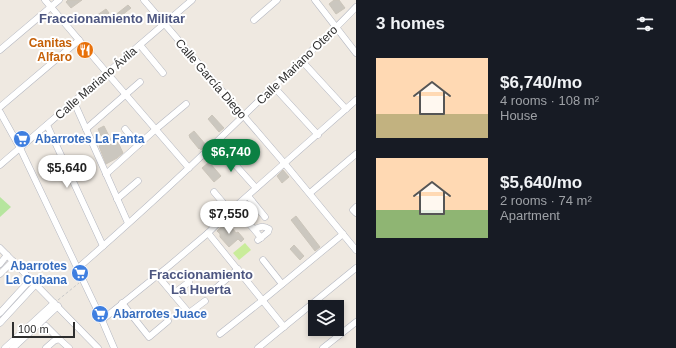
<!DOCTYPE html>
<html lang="en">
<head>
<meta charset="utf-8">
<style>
  body { margin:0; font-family:Arial,sans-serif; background:#242831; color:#f1f3f6; height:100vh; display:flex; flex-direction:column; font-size:15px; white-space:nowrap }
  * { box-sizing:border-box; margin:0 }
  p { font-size:13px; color:#9ea1a6 }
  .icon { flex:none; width:22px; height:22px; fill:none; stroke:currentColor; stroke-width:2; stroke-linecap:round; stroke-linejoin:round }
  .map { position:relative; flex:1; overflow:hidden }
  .drawer { display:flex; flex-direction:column; background:#171b24; width:320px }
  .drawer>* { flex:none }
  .controls { position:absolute; left:308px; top:300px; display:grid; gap:8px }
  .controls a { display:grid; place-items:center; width:36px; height:36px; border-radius:0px; background:#171b24; box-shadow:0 2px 6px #0003; font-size:20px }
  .scale { position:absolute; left:12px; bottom:10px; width:63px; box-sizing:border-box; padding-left:4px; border:2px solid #2e2e2e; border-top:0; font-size:11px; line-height:14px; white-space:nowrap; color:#2e2e2e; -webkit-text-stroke:3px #fff; paint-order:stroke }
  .price { position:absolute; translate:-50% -34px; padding:0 9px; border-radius:14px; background:#fff; color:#222; font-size:13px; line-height:26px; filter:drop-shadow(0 1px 2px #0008) }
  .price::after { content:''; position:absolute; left:50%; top:24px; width:12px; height:9px; margin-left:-6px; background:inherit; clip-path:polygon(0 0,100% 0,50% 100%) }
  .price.active { background:#0b8043; color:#fff }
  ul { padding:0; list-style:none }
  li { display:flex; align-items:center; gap:12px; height:100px; padding:0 20px }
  li span { display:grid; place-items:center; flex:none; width:112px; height:80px; border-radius:0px; color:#555 }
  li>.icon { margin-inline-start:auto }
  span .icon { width:48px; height:48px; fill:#fffc; stroke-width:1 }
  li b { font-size:17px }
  h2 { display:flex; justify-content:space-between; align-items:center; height:48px; padding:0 20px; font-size:17px }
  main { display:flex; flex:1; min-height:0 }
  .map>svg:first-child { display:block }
  .green { fill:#b6e59e }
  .pitch { fill:#c9ec9a }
  .building { fill:#cbc7bf; stroke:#cbc5ba }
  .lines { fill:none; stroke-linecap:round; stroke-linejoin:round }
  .minor-casing { stroke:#b4b7c1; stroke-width:7 }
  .path { stroke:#c9c9c9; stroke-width:1; stroke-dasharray:3 2; stroke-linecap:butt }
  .minor { stroke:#fff; stroke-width:6 }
  .labels { text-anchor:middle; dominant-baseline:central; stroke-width:4; stroke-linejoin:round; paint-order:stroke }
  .food-label { font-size:12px; font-weight:bold; fill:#c56008; stroke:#fff; text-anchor:end }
  .street-label { font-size:12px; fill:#2e2e2e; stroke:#fff }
  .shop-label { font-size:12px; font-weight:bold; fill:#366cbe; stroke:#fff; text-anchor:start }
  .neighbourhood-label { font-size:13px; font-weight:bold; fill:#4d5680; stroke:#fff }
</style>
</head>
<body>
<main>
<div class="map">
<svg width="356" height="348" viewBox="0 0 356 348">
  <rect width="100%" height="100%" fill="#efe9e1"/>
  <path class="green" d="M0,197L11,207L0,217Z"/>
  <path class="pitch" d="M245,243L251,250L239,260L233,253Z"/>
  <g class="building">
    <path d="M68,0H82L71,8L66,2Z"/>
    <path d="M334,0H339L345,8L336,14L329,4Z"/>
    <path d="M128,5L131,8L117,19L114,16Z"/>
    <path d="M106,9L109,13L93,24L90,20Z"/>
    <path d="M212,115L224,128L219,132L208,119Z"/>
    <path d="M104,126L113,144L118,142L123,153L117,158L106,164L99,146L105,144L98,129Z"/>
    <path d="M194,131L206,145L201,150L200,148L199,149L190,138L189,135Z"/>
    <path d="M209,162L221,176L214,182L202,168Z"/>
    <path d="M283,170L289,177L282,183L277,176Z"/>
    <path d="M296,216L320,247L315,251L291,220Z"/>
    <path d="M225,224L228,227L233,229L236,233L238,232L244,239L241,242L238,239L229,247L220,237V234L217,231Z"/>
    <path d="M294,245L304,256L300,260L290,249Z"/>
  </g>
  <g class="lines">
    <g class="minor-casing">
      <g id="minor">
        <path d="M45,0L107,73L189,168"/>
        <path d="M144,0L285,164L356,250"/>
        <path d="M315,0L356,53"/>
        <path d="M254,20L277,0"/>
        <path d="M140,45L163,73"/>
        <path d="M0,50L59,0"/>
        <path d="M301,60L346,109"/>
        <path d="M274,87L318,135"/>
        <path d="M74,102L128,223"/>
        <path d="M0,107L79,40"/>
        <path d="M0,112L20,148L102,320L114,348"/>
        <path d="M47,125L103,246"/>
        <path d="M86,129L140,82"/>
        <path d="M125,129L138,145"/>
        <path d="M222,150L256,188"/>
        <path d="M0,165L192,0"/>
        <path d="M106,174L156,129L186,104"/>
        <path d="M214,192L230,211"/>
        <path d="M310,193L356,154"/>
        <path d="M248,196L265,217"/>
        <path d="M117,199L138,181"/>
        <path d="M235,207C243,218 253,227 261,238"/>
        <path d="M356,207L353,210L356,213"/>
        <path d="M255,229C260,227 263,225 269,229L268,232L258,240"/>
        <path d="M208,233L284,327"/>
        <path d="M0,248L98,348"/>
        <path d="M263,260L282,284"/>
        <path d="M0,264L7,255"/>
        <path d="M78,268C145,210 210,149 273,87C301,60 330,35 356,7"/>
        <path d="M0,274L13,261"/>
        <path d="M157,275L189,313L205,301"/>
        <path d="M215,289L238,269"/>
        <path d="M173,294L189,282"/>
        <path d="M122,303L149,337L168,321"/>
        <path d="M0,313L31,279"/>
        <path d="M102,320L169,266L208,233L228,213L356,100"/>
        <path d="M0,323L36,284"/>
        <path d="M46,326L59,339L69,348"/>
        <path d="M220,334L263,300L343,234"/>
        <path d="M5,348L54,303"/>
        <path d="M13,348L58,306"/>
        <path d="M46,348L54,341L59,339"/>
        <path d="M258,348L356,268"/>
        <path d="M323,348L356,322"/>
      </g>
    </g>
    <path class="path" d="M58,300L79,283"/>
    <use href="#minor" class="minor"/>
  </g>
  <defs>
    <g id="restaurant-disc" transform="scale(0.9)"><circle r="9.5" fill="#e8710a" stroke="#fff"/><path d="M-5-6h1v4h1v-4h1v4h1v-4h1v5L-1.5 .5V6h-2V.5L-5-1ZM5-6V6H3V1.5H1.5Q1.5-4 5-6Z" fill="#fff"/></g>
    <g id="supermarket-disc" transform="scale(0.9)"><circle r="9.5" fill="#3f7fe0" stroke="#fff"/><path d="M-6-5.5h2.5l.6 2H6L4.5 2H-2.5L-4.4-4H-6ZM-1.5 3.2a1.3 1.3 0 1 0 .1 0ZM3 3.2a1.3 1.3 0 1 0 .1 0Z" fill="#fff"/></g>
  </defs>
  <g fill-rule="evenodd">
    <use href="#restaurant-disc" x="85" y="50"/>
    <use href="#supermarket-disc" x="22" y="139"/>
    <use href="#supermarket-disc" x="80" y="273"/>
    <use href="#supermarket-disc" x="100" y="314"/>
  </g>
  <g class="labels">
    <g class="food-label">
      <text x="72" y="43">Canitas<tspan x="72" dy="14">Alfaro</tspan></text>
    </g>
    <g class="street-label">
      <text transform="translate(297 65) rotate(-44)">Calle Mariano Otero</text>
      <text transform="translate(211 79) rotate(49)">Calle García Diego</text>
      <text transform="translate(96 83) rotate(-41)">Calle Mariano Ávila</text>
    </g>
    <g class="shop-label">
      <text x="35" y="139">Abarrotes La Fanta</text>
      <text x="67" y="266" text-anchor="end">Abarrotes<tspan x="67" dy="14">La Cubana</tspan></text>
      <text x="113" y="314">Abarrotes Juace</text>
    </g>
    <g class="neighbourhood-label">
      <text x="112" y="18">Fraccionamiento Militar</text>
      <text x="201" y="274">Fraccionamiento<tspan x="201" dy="15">La Huerta</tspan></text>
    </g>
  </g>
</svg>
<div class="controls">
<a><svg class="icon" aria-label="layers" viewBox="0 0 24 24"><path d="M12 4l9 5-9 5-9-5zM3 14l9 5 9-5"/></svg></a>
</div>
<div class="scale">100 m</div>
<b class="price active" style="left:231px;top:173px">$6,740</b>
<b class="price" style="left:67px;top:189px">$5,640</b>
<b class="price" style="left:229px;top:235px">$7,550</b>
</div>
<section class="drawer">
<h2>3 homes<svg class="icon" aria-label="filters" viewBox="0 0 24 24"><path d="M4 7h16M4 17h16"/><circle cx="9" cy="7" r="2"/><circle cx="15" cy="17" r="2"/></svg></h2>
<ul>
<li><span style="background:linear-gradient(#ffd9b3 70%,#c2b280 0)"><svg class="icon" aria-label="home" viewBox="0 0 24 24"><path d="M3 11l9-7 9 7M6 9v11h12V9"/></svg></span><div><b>$6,740/mo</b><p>4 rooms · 108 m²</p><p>House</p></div></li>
<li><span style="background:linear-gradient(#ffd9b3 65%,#8fb573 0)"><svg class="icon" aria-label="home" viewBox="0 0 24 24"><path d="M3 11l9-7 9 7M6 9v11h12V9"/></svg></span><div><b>$5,640/mo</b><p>2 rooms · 74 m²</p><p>Apartment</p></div></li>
</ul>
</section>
</main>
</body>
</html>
